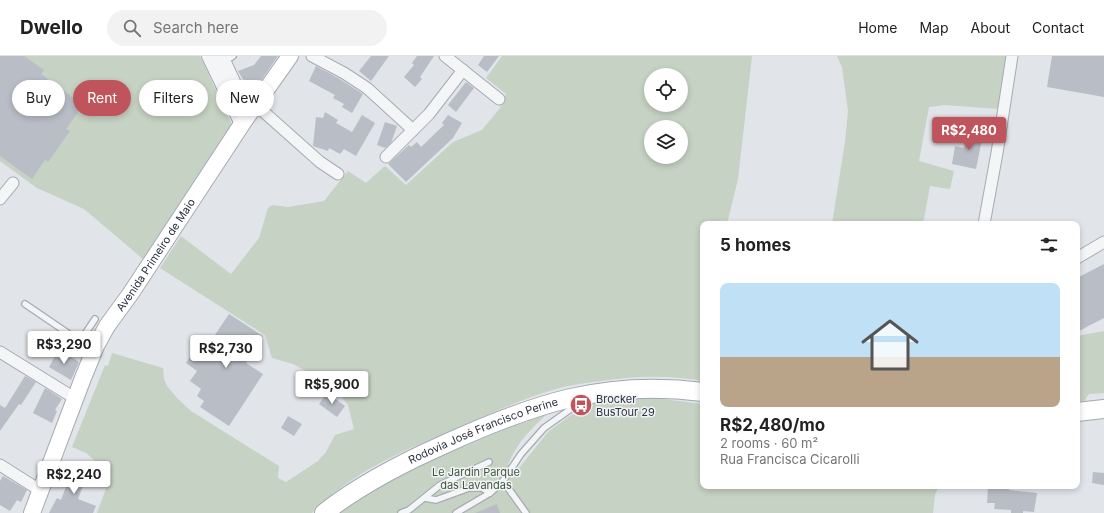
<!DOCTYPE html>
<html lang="en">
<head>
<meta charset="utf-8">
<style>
  body { margin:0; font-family:Inter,sans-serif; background:#f2f2f2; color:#222; height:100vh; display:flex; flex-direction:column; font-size:15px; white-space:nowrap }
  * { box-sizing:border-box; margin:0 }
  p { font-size:13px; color:#767676 }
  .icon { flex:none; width:22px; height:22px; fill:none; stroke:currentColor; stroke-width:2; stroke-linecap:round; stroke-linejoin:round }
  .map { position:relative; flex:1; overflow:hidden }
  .drawer { position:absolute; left:700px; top:165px; width:380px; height:268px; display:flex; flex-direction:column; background:#fff; border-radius:8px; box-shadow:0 2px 6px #0003 }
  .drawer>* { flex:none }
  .guide { position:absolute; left:12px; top:24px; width:380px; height:36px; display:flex; gap:8px }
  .controls { position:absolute; left:644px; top:12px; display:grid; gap:8px }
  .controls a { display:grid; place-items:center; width:44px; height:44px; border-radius:50%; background:#fff; box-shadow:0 2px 6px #0003; font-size:20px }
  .price { position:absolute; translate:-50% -34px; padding:0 9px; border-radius:4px; background:#fff; color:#222; font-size:13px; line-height:26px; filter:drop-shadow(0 1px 2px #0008) }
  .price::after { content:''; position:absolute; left:50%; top:24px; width:12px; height:9px; margin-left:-6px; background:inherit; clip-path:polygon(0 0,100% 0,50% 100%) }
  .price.current { background:#c0545c; color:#fff }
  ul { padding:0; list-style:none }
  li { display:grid; align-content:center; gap:8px; height:212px; padding:0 20px }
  li span { display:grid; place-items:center; height:124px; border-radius:8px; color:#555 }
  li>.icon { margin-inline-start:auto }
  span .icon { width:72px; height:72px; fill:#fffc; stroke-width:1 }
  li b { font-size:17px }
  h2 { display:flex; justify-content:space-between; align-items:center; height:48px; padding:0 20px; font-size:17px }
  .pill { padding:0 14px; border-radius:18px; background:#fff; box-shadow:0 2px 6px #0003; font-size:14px; line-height:36px }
  .pill.current { background:#c0545c; color:#fff }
  header { display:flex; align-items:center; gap:24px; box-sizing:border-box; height:56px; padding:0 20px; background:#fff; border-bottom:1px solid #e0e0e0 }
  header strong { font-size:19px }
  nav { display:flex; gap:22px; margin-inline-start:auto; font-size:14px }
  .search { width:280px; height:36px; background:#f2f2f2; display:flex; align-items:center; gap:10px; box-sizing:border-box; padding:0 14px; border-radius:22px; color:#767676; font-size:15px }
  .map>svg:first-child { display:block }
  .green { fill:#c6d2c3; fill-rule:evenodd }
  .building { fill:#b9bdc5 }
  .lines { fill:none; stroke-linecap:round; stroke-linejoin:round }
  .service-casing { stroke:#a7abb3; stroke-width:8 }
  .minor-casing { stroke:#a7abb3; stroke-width:13 }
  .tertiary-casing { stroke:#a7abb3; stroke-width:16 }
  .secondary-casing { stroke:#a7abb3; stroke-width:18 }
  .primary-casing { stroke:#a2a8b3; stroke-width:20 }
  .service { stroke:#f4f5f7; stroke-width:5.5 }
  .minor { stroke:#f4f5f7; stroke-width:11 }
  .tertiary { stroke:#f4f5f7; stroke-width:14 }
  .secondary { stroke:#fff; stroke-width:16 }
  .primary { stroke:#fff; stroke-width:18 }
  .labels { text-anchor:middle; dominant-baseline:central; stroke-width:3; stroke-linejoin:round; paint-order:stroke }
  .street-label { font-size:11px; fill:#2b313f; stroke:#f1f3f6 }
  .poi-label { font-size:11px; fill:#2b313f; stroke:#f1f3f6; text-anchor:start }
  .park-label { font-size:11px; fill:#3e593a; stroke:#f1f3f6 }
</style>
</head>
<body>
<header>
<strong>Dwello</strong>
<div class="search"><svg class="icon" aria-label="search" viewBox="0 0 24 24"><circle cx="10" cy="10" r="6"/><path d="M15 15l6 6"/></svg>Search here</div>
<nav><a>Home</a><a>Map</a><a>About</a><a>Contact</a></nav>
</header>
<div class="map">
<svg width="1104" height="457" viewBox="0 0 1104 457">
  <rect width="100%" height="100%" fill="#e1e4e9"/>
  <g class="green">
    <path d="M0,0H200L233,71L143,203L84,153L37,132L0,105Z"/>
    <path d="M502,0H752L738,123L727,168H703V325C667,319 637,320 601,325C585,327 570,329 556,333C518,344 482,361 446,377C397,397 350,418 312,457H97L111,419L86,397L72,391L105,309L108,310L112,297L163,312L164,323L167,330L178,343L191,355L279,410L278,422L286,426L318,405L326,396L335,379L354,373L348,349L331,328L293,308L272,302L265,279L160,212L181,180L231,218L259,182L268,152L272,149L288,151L324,145L348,115L366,127L385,110L406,129L453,86L482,74L500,52L506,38L486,22ZM651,19H681V49H651ZM651,71H681V101H651Z"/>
    <path d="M837,0H1006L998,53L945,49L929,51L919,105L954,115L950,133L930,130L923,168H832L845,86L848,55L842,11Z"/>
    <path d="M1104,275V337L1089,338L1084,345L1077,346V280Z"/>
    <path d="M654,342L703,348V430H939L935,439L933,457H338L380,429L415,411L503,374L549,356C531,373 517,386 508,409L512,413L520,411L548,376L571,359L584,355L590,347L623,343Z"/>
  </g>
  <g class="building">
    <path d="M0,0H24L44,14L41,18L83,49L66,73L70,75L48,106L45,104L32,123L0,100Z"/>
    <path d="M261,0H278L252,38L238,15L254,9Z"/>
    <path d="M371,0H389L371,25L359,15Z"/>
    <path d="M417,0H434L420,21L422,23L415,31L404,21L414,9L412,7Z"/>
    <path d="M484,0H499L487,16L478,9Z"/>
    <path d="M1052,0H1104V41L1047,31Z"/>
    <path d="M316,10L338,22L363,38L352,57L342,51L344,48L333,42L335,39L309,25Z"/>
    <path d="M466,26L474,32L456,56L448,49Z"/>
    <path d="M325,56L338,64L336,67L352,76L362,59L375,67L356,100L344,93L340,98L329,92L328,95L313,90L316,61L323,62Z"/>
    <path d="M448,59L462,67L453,82L406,126L388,108L409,89L411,91L417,86L421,91L444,69L442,67Z"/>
    <path d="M385,66L397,70L391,87L385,92L377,89Z"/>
    <path d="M967,75L983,78L976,113L952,108L955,90L964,92Z"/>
    <path d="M1104,208V262L1077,276V222Z"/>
    <path d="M229,258L263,280L246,307L263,318L229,370L200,351L204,345L197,340L201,333L190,325L197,315L186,307L203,280L211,285Z"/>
    <path d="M59,293L79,306L71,324L49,311Z"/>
    <path d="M25,320L36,326L21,349L19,348L0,375V349L5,352Z"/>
    <path d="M45,332L62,343L55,354L57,355L52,367L33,357Z"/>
    <path d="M327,337L345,350L337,361L319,348Z"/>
    <path d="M288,360L302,368L294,380L281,372Z"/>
    <path d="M74,409L89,414L78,443L96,450L93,457H49L57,442L61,444Z"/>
    <path d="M1093,416L1104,417V429L1092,427Z"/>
    <path d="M3,420L27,434L21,446L17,444L10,455L0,449V425Z"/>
    <path d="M988,430H1010L1009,434L1037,437L1034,456L1023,455V457H1011V454L994,453L995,447H987Z"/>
    <path d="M497,448L500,457H475Z"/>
  </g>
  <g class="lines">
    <g class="service-casing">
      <g id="service">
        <path d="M224,6L233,0"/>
        <path d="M25,248L75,282L83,281L94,289"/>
        <path d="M83,281L95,263"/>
        <path d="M503,425L526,457"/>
        <path d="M425,442L436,444L469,432H482L490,437"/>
        <path d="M401,457L409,454L440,429L489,406"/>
        <path d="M456,457L490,437L503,425L521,398L544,372L575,350L579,344"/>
      </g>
    </g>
    <g class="minor-casing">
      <g id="minor">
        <path d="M312,0L344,17L367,32L413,74"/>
        <path d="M445,0L499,43"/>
        <path d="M256,49L320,106L338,118"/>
        <path d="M386,101L429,58L463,14"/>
        <path d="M0,143L13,127"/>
        <path d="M984,168L997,97L1012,0"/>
        <path d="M1077,202L1104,186"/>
        <path d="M0,296L76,343"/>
        <path d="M0,409L41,435"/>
      </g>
    </g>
    <g class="tertiary-casing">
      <g id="tertiary">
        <path d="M209,0L242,68"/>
        <path d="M221,0L241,43"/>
      </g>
    </g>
    <g class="secondary-casing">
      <g id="secondary">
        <path id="s1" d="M32,457L83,322L96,290L107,270L131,237L242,68L290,0"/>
      </g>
    </g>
    <g class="primary-casing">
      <g id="primary">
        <path d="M1077,356L1104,353"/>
        <path id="s2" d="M324,457C361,428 402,407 445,388C533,348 605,323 703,336"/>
      </g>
    </g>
    <use href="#service" class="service"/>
    <use href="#minor" class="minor"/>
    <use href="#tertiary" class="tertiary"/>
    <use href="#secondary" class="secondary"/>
    <use href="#primary" class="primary"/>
  </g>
  <defs>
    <g id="bus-disc" transform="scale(1.15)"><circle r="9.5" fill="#c0545c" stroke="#f1f3f6"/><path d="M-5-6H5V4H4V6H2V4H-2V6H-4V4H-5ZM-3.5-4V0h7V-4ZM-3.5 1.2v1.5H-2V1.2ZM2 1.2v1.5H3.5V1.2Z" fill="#fff"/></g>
  </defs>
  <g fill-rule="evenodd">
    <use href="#bus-disc" x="581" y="349"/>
  </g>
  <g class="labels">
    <g class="street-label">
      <text stroke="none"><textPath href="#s1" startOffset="288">Avenida Primeiro de Maio</textPath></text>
      <text stroke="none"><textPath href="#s2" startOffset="180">Rodovia José Francisco Perine</textPath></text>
    </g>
    <g class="poi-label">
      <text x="596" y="343">Brocker<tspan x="596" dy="13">BusTour 29</tspan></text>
    </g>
    <g class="park-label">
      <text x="476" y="416">Le Jardin Parque<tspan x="476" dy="13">das Lavandas</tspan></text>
    </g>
  </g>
</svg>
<div class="controls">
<a><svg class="icon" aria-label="locate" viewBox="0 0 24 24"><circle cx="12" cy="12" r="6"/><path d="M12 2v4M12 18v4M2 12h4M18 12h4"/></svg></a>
<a><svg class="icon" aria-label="layers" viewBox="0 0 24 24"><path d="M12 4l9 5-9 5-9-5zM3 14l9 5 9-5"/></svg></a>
</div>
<b class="price current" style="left:969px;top:95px">R$2,480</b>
<b class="price" style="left:64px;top:309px">R$3,290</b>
<b class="price" style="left:226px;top:313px">R$2,730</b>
<b class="price" style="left:332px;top:349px">R$5,900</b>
<b class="price" style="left:74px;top:439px">R$2,240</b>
<div class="guide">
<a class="pill">Buy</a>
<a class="pill current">Rent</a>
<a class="pill">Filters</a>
<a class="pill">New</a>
</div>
<section class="drawer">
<h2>5 homes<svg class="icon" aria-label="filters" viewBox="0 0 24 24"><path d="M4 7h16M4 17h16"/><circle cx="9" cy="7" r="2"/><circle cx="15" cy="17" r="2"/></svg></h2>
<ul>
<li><span style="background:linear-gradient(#bfe0f5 60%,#b9a48a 0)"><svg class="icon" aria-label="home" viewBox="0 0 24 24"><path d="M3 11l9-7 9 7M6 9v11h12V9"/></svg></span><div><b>R$2,480/mo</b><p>2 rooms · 60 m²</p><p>Rua Francisca Cicarolli</p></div></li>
</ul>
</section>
</div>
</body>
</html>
